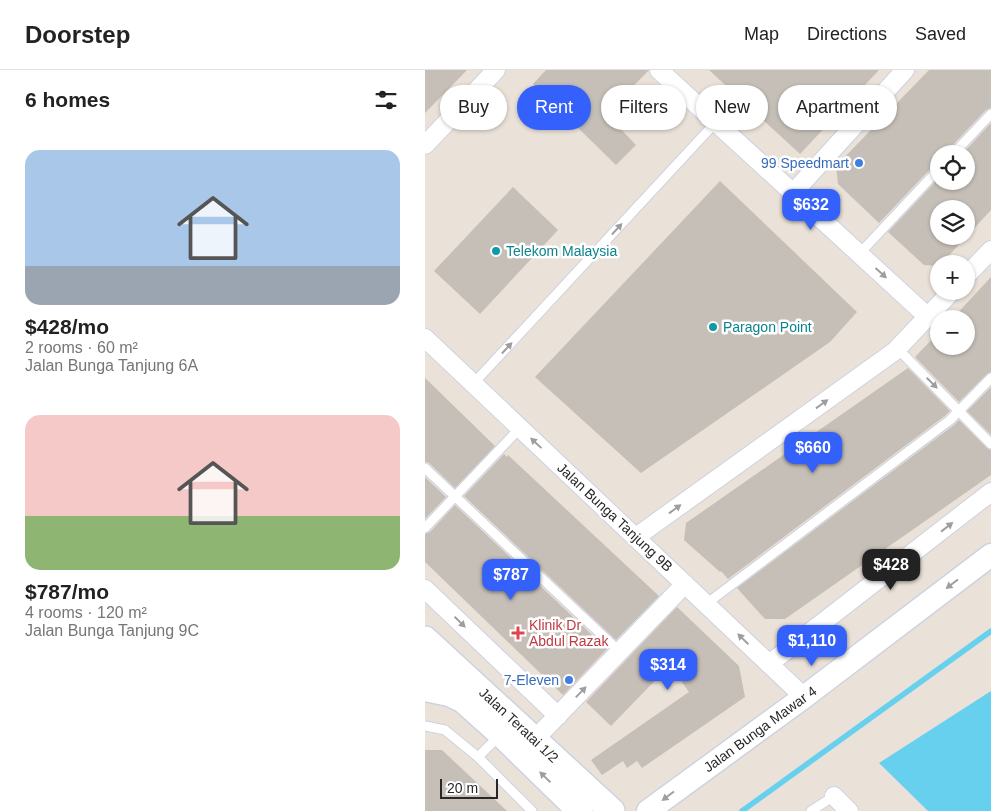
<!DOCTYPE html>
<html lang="en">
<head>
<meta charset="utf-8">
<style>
  body { margin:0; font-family:Arial,sans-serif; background:#f2f2f2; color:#222; height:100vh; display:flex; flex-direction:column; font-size:19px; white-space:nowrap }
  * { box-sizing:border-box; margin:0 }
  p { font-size:16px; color:#767676 }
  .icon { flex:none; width:28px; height:28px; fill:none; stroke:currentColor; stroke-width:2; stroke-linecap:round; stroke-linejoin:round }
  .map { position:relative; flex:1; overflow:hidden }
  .details { display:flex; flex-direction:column; background:#fff; width:425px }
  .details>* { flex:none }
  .hud { position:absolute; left:15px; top:15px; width:475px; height:45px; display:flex; gap:10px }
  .fabs { position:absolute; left:505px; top:75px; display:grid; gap:10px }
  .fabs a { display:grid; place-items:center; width:45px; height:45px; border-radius:50%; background:#fff; box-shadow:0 1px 4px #0004; font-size:25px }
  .scale { position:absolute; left:15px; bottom:12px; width:58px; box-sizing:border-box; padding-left:5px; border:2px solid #272727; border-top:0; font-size:14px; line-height:18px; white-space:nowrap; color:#272727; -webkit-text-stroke:4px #fff; paint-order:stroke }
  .price { position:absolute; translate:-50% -42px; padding:0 11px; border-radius:10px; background:#3460fb; color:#fff; font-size:16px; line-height:32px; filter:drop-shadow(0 1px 2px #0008) }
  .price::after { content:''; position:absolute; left:50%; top:30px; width:15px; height:11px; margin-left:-8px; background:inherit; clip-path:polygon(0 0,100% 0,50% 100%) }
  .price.selected { background:#222; color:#fff }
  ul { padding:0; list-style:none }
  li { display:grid; align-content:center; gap:10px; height:265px; padding:0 25px }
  li span { display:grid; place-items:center; height:155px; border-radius:15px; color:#555 }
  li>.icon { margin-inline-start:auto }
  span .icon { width:90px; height:90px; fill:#fffc; stroke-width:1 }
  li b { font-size:21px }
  h2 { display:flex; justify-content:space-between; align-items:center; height:60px; padding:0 25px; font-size:21px }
  .chip { padding:0 18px; border-radius:22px; background:#fff; box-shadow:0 1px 4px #0004; font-size:18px; line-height:45px }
  .chip.selected { background:#3460fb; color:#fff }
  header { display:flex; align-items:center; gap:30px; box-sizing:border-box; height:70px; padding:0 25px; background:#fff; border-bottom:1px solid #e0e0e0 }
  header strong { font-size:24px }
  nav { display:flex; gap:28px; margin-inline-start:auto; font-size:18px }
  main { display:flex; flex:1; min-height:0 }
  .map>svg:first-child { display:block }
  .water { fill:#68d0ef }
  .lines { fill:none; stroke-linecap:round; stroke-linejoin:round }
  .stream { stroke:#68d0ef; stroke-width:5.5 }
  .building { fill:#c5bfb8; fill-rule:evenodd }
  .service-casing { stroke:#cdd2e1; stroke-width:11 }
  .minor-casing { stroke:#cdd2e1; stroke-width:20 }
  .tertiary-casing { stroke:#cdd2e1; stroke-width:25 }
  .secondary-casing { stroke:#cdd2e1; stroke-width:28 }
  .service { stroke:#fff; stroke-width:9 }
  .minor { stroke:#fff; stroke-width:18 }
  .tertiary { stroke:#fff; stroke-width:22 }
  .secondary { stroke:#fff; stroke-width:25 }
  .oneway { fill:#9e9e9e }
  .shop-dot { fill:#3f7fe0; stroke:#fff; stroke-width:2 }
  .culture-dot { fill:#0f9aa8; stroke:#fff; stroke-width:2 }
  .health-dot { fill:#e0444e; stroke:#fff; stroke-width:2 }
  .labels { text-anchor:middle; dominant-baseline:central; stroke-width:5; stroke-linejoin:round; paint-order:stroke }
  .shop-label { font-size:14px; fill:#366cbe; stroke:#fff; text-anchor:end }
  .culture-label { font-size:14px; fill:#0d838f; stroke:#fff; text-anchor:start }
  .street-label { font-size:14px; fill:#272727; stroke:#fff }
  .health-label { font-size:14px; fill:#be3a42; stroke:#fff; text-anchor:start }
</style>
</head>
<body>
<header>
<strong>Doorstep</strong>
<nav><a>Map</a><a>Directions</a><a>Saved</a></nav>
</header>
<main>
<section class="details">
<h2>6 homes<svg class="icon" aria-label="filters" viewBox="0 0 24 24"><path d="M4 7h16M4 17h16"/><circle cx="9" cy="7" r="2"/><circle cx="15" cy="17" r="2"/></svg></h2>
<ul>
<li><span style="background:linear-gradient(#a9c7e8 75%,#9aa5b1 0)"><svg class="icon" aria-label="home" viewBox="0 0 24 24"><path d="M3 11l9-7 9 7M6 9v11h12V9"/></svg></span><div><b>$428/mo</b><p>2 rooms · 60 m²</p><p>Jalan Bunga Tanjung 6A</p></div></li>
<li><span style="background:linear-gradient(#f6c9c9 65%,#8fb573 0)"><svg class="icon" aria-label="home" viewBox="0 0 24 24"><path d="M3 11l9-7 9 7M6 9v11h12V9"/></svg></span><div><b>$787/mo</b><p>4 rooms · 120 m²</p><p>Jalan Bunga Tanjung 9C</p></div></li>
</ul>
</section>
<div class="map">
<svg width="566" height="741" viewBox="0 0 566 741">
  <rect width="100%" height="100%" fill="#eae2d8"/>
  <path class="water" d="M566,621V741H503L454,693Z"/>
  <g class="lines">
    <path class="stream" d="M317,741L566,561"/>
  </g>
  <g class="building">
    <path d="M0,0H42L0,43Z"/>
    <path d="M121,0H224L181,44L211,75L191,95L108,14Z"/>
    <path d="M284,0H454L375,84Z"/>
    <path d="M504,0H566V38L561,40L523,80L522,84H514V93L509,95L454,153L413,114L411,96Z"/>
    <path d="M566,53V140L516,194H514V196L499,195L463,162L514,108V111H541V84H537ZM514,139H541V166H514Z"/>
    <path d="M295,111L432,242L405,272L216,403L110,307Z"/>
    <path d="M88,117L133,160L55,244L9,201Z"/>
    <path d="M566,207V302L562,304L534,332L490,287L514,262V276H541V249H527Z"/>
    <path d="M483,298L525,341L521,345L303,509L296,501L295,502L259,470L261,453Z"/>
    <path d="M0,308L70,376L30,418L4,393L0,392Z"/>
    <path d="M566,317V365L542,341Z"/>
    <path d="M534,350L562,378L566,380V405L360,549H340L312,518L529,355Z"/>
    <path d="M79,384L82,387L83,385L234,526L191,570L39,426Z"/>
    <path d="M0,407L21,427L0,449Z"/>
    <path d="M30,435L182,579L138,625L0,492V464L5,462Z"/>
    <path d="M252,537L314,596L320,627L217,698L212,691L202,698L198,691L177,705L166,690L264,622L245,595L186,656L161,632Z"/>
    <path d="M0,680H17L82,741H0Z"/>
  </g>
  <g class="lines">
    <g class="service-casing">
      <g id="service">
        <path d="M528,84L566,44"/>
        <path d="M434,184L514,99"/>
        <path d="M473,279L566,374"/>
        <path d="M48,314L291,52"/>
        <path d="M0,398L195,582"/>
        <path d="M0,458L95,358"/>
        <path d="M281,534L525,350L566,308"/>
        <path d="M0,656L20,660L53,687L107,741"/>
        <path d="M53,687L76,664"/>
        <path d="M386,741L409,726"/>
      </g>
    </g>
    <g class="minor-casing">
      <g id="minor">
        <path d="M234,0L503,247"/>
        <path d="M0,75L71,0"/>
        <path d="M368,123L480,0"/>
        <path d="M541,206L566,180"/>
        <path d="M0,268L379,627"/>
        <path d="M211,467L470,281L527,221"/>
        <path d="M0,519L133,646"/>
        <path d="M344,594L566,422"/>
        <path d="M110,669L260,514"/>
        <path d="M409,726L424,741"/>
      </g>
    </g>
    <g class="tertiary-casing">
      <g id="tertiary">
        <path d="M0,620L24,625L39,632"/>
        <path d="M223,741L379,627L566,485"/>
      </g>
    </g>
    <g class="secondary-casing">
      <g id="secondary">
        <path d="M0,569L187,741"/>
        <path d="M0,596L76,664L155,741"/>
      </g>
    </g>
    <use href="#service" class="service"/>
    <use href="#minor" class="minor"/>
    <use href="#tertiary" class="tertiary"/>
    <use href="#secondary" class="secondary"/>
  </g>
  <defs><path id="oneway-solid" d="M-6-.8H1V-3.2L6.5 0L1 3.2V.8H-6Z" transform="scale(1.25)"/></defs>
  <g class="oneway">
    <use href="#oneway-solid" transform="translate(192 159) rotate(-47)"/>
    <use href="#oneway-solid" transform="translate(456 203) rotate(42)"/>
    <use href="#oneway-solid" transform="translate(82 278) rotate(-47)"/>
    <use href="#oneway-solid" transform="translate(507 313) rotate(45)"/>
    <use href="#oneway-solid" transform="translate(397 334) rotate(-36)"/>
    <use href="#oneway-solid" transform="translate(111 373) rotate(-137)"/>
    <use href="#oneway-solid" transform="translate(250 439) rotate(-36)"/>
    <use href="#oneway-solid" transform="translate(522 457) rotate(-38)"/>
    <use href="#oneway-solid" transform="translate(527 514) rotate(143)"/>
    <use href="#oneway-solid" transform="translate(35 552) rotate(44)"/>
    <use href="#oneway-solid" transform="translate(318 569) rotate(-136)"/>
    <use href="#oneway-solid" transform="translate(156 622) rotate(-46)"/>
    <use href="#oneway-solid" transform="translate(120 707) rotate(-136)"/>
    <use href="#oneway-solid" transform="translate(243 726) rotate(143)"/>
  </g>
  <g class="shop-dot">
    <circle cx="434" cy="93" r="5"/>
    <circle cx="144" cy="610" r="5"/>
  </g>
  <g class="culture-dot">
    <circle cx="71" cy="181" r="5"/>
    <circle cx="288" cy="257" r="5"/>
  </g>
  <path class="health-dot" d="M90.5 555.5h5v5h5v5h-5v5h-5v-5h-5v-5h5z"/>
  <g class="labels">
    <g class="shop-label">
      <text x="424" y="93">99 Speedmart</text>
      <text x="134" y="610">7-Eleven</text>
    </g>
    <g class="culture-label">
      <text x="81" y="181">Telekom Malaysia</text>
      <text x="298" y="257">Paragon Point</text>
    </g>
    <g class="street-label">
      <text transform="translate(190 447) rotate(43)">Jalan Bunga Tanjung 9B</text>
      <text transform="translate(94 655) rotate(43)">Jalan Teratai 1/2</text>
      <text transform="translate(335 659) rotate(-36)">Jalan Bunga Mawar 4</text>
    </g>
    <g class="health-label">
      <text x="104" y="555">Klinik Dr<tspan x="104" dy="16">Abdul Razak</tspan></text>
    </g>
  </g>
</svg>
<div class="fabs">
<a><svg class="icon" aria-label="locate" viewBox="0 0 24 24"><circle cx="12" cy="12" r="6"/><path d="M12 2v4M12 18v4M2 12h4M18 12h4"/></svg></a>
<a><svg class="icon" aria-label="layers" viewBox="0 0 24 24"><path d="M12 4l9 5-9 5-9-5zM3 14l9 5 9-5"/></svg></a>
<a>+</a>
<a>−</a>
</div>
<div class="scale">20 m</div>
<b class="price" style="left:386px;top:161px">$632</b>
<b class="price" style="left:388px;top:404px">$660</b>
<b class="price selected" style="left:466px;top:521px">$428</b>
<b class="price" style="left:86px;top:531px">$787</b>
<b class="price" style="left:387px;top:597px">$1,110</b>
<b class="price" style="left:243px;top:621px">$314</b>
<div class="hud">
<a class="chip">Buy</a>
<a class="chip selected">Rent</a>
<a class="chip">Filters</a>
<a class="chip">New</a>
<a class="chip">Apartment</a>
</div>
</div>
</main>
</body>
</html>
